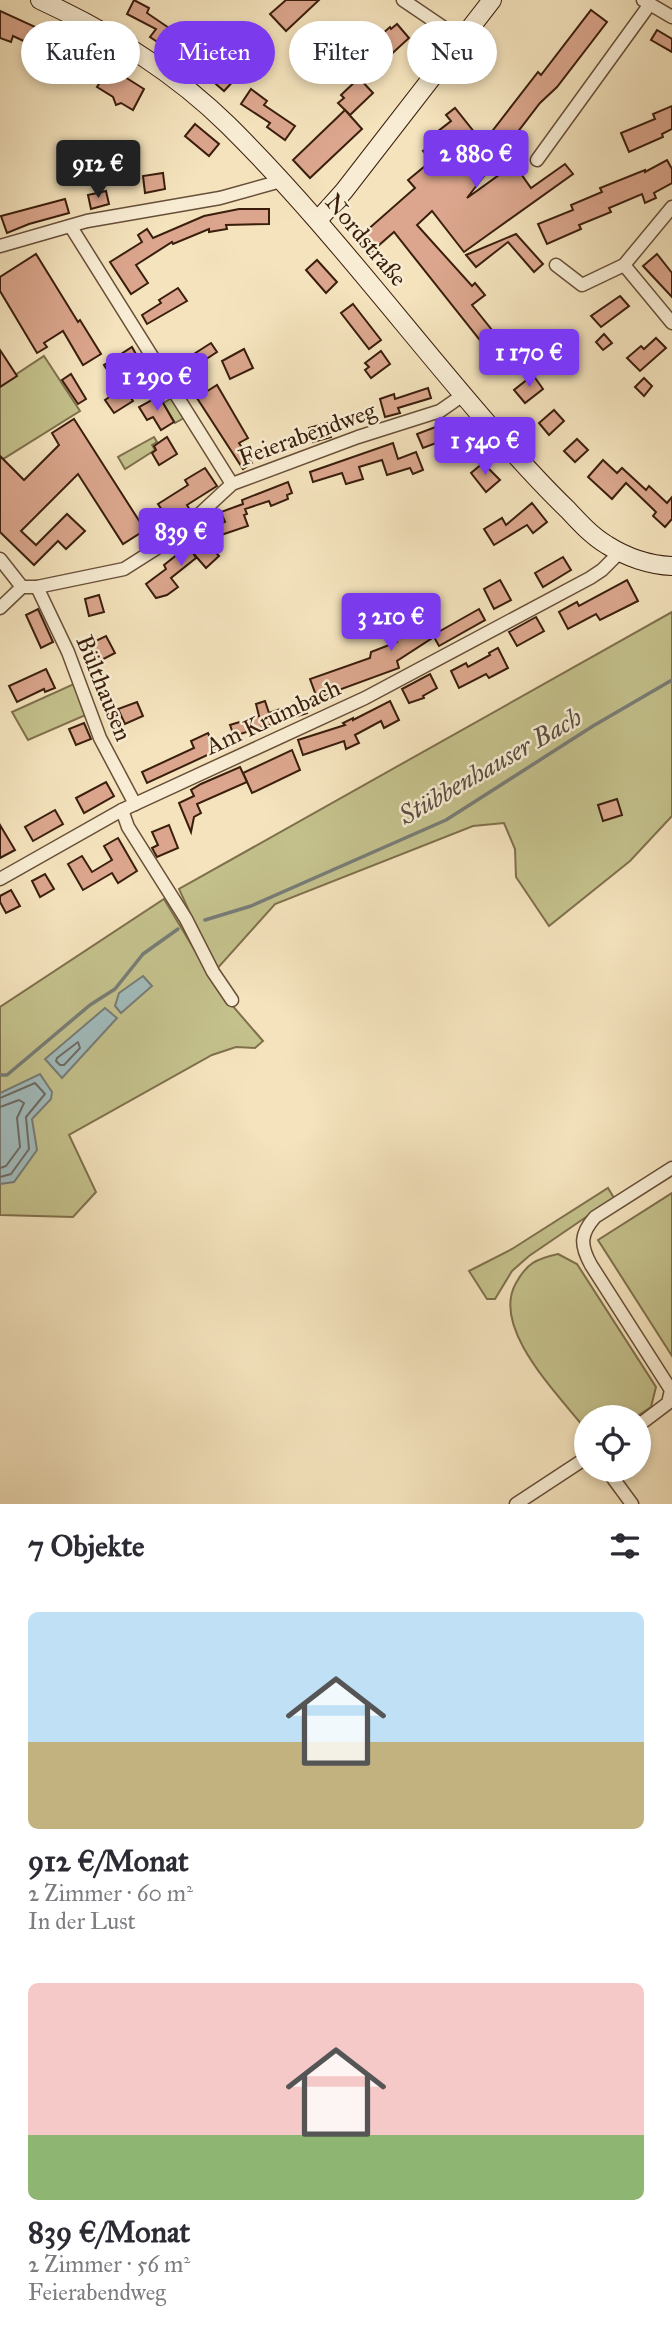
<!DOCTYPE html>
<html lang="de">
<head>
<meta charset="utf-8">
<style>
  body { margin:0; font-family:"IM FELL Great Primer",serif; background:#f2f2f3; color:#2b2b33; height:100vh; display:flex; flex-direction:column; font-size:26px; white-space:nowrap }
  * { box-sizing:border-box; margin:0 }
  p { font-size:23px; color:#7c7c81 }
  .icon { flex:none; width:38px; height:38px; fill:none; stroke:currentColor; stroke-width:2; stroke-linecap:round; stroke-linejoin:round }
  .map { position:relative; height:1504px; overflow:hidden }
  .drawer { display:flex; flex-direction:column; background:#fff; flex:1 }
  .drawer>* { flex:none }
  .hud { position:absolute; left:21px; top:21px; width:630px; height:63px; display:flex; gap:14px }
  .fabs { position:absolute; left:574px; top:1405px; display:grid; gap:14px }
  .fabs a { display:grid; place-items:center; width:77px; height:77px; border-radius:50%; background:#fff; box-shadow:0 4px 10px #0003; font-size:35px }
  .price { position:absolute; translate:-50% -60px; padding:0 16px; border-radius:7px; background:#7c3aed; color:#fff; font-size:23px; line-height:46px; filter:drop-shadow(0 2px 4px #0008) }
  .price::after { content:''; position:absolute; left:50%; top:42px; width:21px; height:16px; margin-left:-10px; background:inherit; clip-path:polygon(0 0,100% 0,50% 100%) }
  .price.selected { background:#222; color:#fff }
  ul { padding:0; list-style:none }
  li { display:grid; align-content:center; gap:14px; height:371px; padding:0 28px }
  li span { display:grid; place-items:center; height:217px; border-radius:10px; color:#555 }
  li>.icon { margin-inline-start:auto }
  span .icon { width:126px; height:126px; fill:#fffc; stroke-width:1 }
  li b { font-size:30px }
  h2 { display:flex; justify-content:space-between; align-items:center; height:84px; padding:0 28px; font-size:30px }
  .chip { padding:0 24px; border-radius:32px; background:#fff; box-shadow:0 4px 10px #0003; font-size:24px; line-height:63px }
  .chip.selected { background:#7c3aed; color:#fff }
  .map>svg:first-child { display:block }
  .green { fill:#c4c18c; stroke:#7f704c; stroke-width:2 }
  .water { fill:#a1bbbc; stroke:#787c76; stroke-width:2 }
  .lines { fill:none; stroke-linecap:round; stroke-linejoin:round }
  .shore { stroke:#6e6c64; stroke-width:2 }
  .stream { stroke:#787c76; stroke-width:3.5 }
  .building { fill:#dba68d; stroke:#3a1e0c; stroke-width:2 }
  .street-casing { stroke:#684f38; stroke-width:15 }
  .secondary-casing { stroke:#3a1e0c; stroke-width:20 }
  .street { stroke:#f8edd4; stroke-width:12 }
  .secondary { stroke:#f8edd4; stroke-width:18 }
  .labels { text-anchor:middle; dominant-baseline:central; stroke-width:5; stroke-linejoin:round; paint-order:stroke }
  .street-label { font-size:24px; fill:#3a1e0c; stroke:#f8edd4 }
  .water-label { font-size:26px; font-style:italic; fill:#594d41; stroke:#f8edd4 }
</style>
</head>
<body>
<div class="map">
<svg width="672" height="1504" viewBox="0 0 672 1504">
  <rect width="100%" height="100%" fill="#f4e3bd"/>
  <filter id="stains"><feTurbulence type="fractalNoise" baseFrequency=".00286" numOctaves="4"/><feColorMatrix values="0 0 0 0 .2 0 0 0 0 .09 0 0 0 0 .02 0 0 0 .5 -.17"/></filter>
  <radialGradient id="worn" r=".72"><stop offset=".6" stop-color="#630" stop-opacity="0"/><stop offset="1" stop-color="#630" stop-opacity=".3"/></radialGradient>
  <g class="green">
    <path d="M44,356L80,411L0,461V385Z"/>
    <path d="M172,398L184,418L175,423L163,403Z"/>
    <path d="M154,437L157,442L152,445L155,450L125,469L118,457Z"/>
    <path d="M672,612V816L630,861L549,926L516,877L515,849L504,823L473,826L275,904L216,970L179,889Z"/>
    <path d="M76,683L88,714L28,740L12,712Z"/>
    <path d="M164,899L218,989L263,1041L255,1048L236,1047L212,1055L69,1135L96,1192L73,1217L0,1215V1007Z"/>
    <path d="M608,1188L614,1198L529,1256L512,1271L495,1299H487L469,1271L512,1249Z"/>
    <path d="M672,1193V1356L598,1240Z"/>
    <path d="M558,1254L577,1264L656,1387L651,1407L636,1417L586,1418V1430C559,1395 490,1328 516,1283C527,1263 536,1259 558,1254Z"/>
  </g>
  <g class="water">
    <path d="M143,976L152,986L121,1013L115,1006L119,993Z"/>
    <path d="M105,1008L117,1018L62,1078L45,1059Z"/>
    <path d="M40,1074L52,1092L51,1099L32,1119L37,1150L14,1182L0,1184V1093Z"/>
  </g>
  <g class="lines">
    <g class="shore">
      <path d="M78,1042L80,1048L64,1065H60L56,1061L57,1058Z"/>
      <path d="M0,1098L35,1083L45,1094L26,1117L29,1149L11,1174L0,1177"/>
      <path d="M0,1107L19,1100L24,1103L17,1118L20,1147L6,1166L0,1168"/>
    </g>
    <g class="stream">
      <path d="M205,920L251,906L446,820L593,726L672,680"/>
      <path d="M0,1075H7L90,1005L115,989L143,954L178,929"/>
    </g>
  </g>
  <g class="building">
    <path d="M134,0L149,8L147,13L207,54L206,55L226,73L229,70L237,77L224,91L209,78L210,77L150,37L156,29L127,14Z"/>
    <path d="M286,0H319L286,31L270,14Z"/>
    <path d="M591,10L607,22L557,87L540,103L467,198L514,164L531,188L565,164L573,174L464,252L432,211L417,225L472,286L475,283L485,295L472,305L516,360L500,371L492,360L494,358L394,232L370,253L357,239L415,188L408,180L431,161L423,151L432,144L428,139L451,121L446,115L455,108L483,143L538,72L541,75Z"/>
    <path d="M0,11L103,58L101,62L144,89L133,110L121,103L116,105L113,97L97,87L103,78L13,36L11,42L0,38Z"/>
    <path d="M397,24L409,38L362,81L349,67L354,62L352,60L390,27L391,29Z"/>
    <path d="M657,30L672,39V52L651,40Z"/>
    <path d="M359,78L373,93L350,115L338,103L344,98L341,95Z"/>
    <path d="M251,89L267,101L264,105L295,126L285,140L267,127L270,123L241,104Z"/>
    <path d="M672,106V129L662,134L663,137L629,152L621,133L655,119L653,114Z"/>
    <path d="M345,110L362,129L310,178L293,160Z"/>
    <path d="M195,124L219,144L209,156L185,136Z"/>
    <path d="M667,160L672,169V183L654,193L656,198L645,203L642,194L609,208L611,212L579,225L581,229L547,244L538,224L573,210L571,205L602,192L600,188L645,170V172Z"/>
    <path d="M163,173L165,189L145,193L143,176Z"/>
    <path d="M106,191L109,204L91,209L88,195Z"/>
    <path d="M65,199L69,213L29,224L7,233L1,216Z"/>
    <path d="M239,209H269V224L226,225L227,229L209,232V229L173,244L172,242L136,265L148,283L131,294L110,262L142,242L138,235L147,229L153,238L204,216Z"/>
    <path d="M516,234L543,264L534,272L508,242L476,267L466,255Z"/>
    <path d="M36,254L78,322L80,320L101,354L83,365L63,331L44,343L47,347L37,353L0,291V277Z"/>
    <path d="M657,254L672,273V297L643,266Z"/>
    <path d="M317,260L337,282L326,293L306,270Z"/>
    <path d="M178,288L187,301L147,324L142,315L161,303L159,300Z"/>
    <path d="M620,296L629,306L601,327L591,316Z"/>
    <path d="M353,304L381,340L369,349L341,313Z"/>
    <path d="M604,334L612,343L603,350L596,342Z"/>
    <path d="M656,338L666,348L640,371L627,358L641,346L644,349Z"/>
    <path d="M211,343L217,352L191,369L206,392L217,385L248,438L239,443L252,463L243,469L182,375L178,377L172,368Z"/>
    <path d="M132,347L137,356L110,374L104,365Z"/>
    <path d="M244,349L253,368L230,379L222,361Z"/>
    <path d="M0,350L17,376L0,387Z"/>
    <path d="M381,351L390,364L371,378L365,370L369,367L365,363Z"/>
    <path d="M71,374L86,399L78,404L62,380Z"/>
    <path d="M533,375L543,389L525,403L514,390Z"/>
    <path d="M644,378L652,386L644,396L635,387Z"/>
    <path d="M124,387L133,401L114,413L105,400Z"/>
    <path d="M428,388L431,398L398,408L400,413L385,417L380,399L394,394L395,399Z"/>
    <path d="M159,396L174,422L161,430L153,417L147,420L139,407Z"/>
    <path d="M554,410L564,421L549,435L539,423Z"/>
    <path d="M74,419L145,530L123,544L78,474L21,531L36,545L67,514L85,531L66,549L58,541L34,565L0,532V456L24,480L59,445L52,433Z"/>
    <path d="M327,423L331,437L313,442L309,428Z"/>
    <path d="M446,423L452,437L423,448L417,434Z"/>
    <path d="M167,437L177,454L159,465L152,453L156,450L154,446Z"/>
    <path d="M577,439L588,450L575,462L564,451Z"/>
    <path d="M393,443L398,459L416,452L423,470L413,474L410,468L387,475L382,460L359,467L363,479L346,484L342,473L313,482L310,472Z"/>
    <path d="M603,460L617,473L622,468L646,490L649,486L667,503L672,497V519L665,527L653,516L656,512L626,483L612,499L588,477Z"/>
    <path d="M483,463L500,480L486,492L471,473Z"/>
    <path d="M205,468L217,486L187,505L190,510L170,522L158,504L188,485L185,480Z"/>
    <path d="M288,482L292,493L287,495L288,499L271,506L269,501L245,509L247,514L244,515L248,526L218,536L210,527L225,522L221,512L243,504L242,500Z"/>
    <path d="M532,503L547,522L533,533L527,525L494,545L484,529L502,518L506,525Z"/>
    <path d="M204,539L219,556L206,568L193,553L196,558L171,578L178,587L167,595L156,598L146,584L166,569L164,565L188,546L191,551Z"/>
    <path d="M563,557L571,570L543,587L535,573Z"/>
    <path d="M500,580L511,600L494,609L484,589Z"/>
    <path d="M627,580L638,601L600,620L596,614L568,629L559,612L577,602L579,606Z"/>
    <path d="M99,595L104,612L89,616L85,599Z"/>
    <path d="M38,609L53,642L41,648L26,615Z"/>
    <path d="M479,609L485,620L439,646L434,637L397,661L399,668L317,698L310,679L370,658L371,652L397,642L386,619L395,615L402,628L422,616L433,635Z"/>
    <path d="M536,617L544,631L517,646L509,632Z"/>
    <path d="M106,636L115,653L90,666L81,648Z"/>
    <path d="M498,648L508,668L489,678L486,674L459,688L451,671L466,663L468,667L490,655L489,653Z"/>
    <path d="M46,669L55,688L45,692L44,689L17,702L9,686Z"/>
    <path d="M430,674L437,688L423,696L424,698L409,703L402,689Z"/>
    <path d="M265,701L269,713L303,701L307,713L234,736L230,725L259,716L256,704Z"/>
    <path d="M390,701L399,720L384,728L381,721L355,735L359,743L346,749L344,741L303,755L298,740L345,725L343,723L353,718V720Z"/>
    <path d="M137,702L143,716L125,724L118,709Z"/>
    <path d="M84,723L91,739L76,745L69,729Z"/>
    <path d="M208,733L216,751L147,783L142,772L194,748L191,741Z"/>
    <path d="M292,750L300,770L252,793L243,773Z"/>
    <path d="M240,767L247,782L197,804L201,813L194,817L191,832L179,803L194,796L191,790L201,784Z"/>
    <path d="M106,782L114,796L84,813L76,798Z"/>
    <path d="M617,799L622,815L603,821L598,805Z"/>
    <path d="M55,810L63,824L33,841L25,827Z"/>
    <path d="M0,825L15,850L0,858Z"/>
    <path d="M169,825L178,848L157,857L152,848L158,845L152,832Z"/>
    <path d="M118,838L137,871L118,883L112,873L83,890L68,864L82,856L92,872L112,860L104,846Z"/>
    <path d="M45,874L54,889L40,897L32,881Z"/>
    <path d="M11,890L20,906L6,913L0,902V896Z"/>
  </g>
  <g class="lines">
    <g class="street-casing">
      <g id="street">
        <path d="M403,0L462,40"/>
        <path d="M643,0L672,17"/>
        <path d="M537,160L650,4"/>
        <path d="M71,227L232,484"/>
        <path d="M0,246L87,221L220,198L281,181"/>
        <path d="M556,265L582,285L624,265L672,207"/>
        <path d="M624,265L672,323"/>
        <path d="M0,559L22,587"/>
        <path d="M22,587H37L124,569L176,536L232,484L358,437L440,411L463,395"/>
        <path d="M37,587L68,652L100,738L135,804"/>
        <path d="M0,608L22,587"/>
        <path d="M122,810L128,827L186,919L213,972L232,1000"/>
        <path d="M0,879L122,810L365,698L590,578L602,570L620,552"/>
        <path d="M639,1425L668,1403L671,1390L591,1265C580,1245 580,1234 595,1217L672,1168"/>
        <path d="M607,1470L632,1504"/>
        <path d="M516,1504L586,1458"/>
      </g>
    </g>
    <g class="secondary-casing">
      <g id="secondary">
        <path d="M40,0C110,32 173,71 228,125C323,219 402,325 489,425C514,454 540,483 568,510C580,523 592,536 607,545C626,557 650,565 672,566"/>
        <path d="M318,220L344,191L492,0"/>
      </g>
    </g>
    <use href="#street" class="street"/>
    <use href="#secondary" class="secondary"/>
  </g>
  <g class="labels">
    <g class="street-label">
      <text transform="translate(366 240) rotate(50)">Nordstraße</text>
      <text transform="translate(307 434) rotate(-20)">Feierabendweg</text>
      <text transform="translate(104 688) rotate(68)">Bülthausen</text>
      <text transform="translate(273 717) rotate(-25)">Am Krumbach</text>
    </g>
    <g class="water-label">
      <text transform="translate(490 766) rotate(-30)">Stübbenhauser Bach</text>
    </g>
  </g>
  <rect width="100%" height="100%" filter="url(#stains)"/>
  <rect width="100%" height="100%" fill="url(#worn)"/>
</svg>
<div class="fabs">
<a><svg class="icon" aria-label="locate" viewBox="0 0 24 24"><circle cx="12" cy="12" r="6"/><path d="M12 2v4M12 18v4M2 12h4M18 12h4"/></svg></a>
</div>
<b class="price" style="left:476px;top:190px">2 880 €</b>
<b class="price selected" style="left:98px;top:200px">912 €</b>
<b class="price" style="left:529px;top:389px">1 170 €</b>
<b class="price" style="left:157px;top:413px">1 290 €</b>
<b class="price" style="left:485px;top:477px">1 540 €</b>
<b class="price" style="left:181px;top:568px">839 €</b>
<b class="price" style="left:391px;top:653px">3 210 €</b>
<div class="hud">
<a class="chip">Kaufen</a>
<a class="chip selected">Mieten</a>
<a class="chip">Filter</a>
<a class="chip">Neu</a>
</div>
</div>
<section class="drawer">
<h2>7 Objekte<svg class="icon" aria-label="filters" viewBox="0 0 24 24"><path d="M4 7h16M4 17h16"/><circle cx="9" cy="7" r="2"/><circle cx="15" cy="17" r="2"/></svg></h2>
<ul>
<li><span style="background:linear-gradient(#bfe0f5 60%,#c2b280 0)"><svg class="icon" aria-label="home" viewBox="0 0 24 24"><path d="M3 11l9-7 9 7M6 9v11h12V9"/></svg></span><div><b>912 €/Monat</b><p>2 Zimmer · 60 m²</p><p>In der Lust</p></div></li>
<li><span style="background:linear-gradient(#f6c9c9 70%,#8fb573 0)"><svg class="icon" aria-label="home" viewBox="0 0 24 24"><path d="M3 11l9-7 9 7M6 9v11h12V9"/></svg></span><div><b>839 €/Monat</b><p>2 Zimmer · 56 m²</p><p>Feierabendweg</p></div></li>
</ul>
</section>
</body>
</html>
